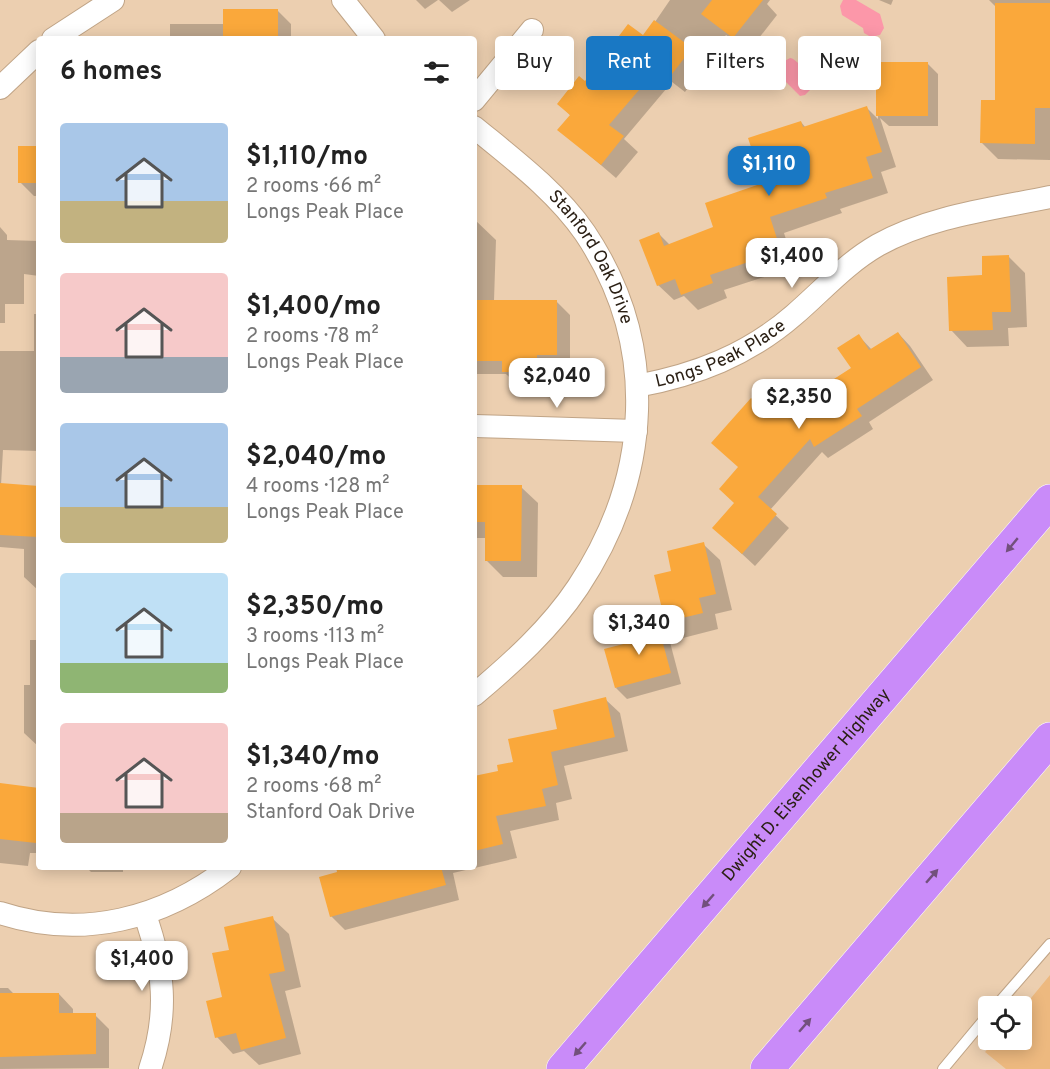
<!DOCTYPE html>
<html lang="en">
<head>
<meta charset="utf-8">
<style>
  body { margin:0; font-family:Overpass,sans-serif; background:#f6f6f6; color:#222; height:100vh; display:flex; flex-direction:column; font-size:22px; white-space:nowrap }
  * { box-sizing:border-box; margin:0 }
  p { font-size:20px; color:#767676 }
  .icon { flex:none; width:33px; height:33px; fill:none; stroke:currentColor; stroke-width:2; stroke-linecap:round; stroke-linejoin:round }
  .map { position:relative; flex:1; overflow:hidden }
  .drawer { position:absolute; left:36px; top:36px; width:441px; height:834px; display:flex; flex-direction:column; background:#fff; border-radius:6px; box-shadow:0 3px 15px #0003 }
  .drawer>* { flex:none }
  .guide { position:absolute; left:495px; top:36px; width:465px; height:54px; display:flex; gap:12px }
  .tools { position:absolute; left:978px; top:996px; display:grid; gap:12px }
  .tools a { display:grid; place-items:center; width:54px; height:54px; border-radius:6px; background:#fff; box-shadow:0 3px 15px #0003; font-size:30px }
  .price { position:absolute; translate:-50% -51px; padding:0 14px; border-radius:12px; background:#fff; color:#222; font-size:20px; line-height:39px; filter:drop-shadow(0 2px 3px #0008) }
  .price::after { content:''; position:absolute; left:50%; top:36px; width:18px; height:14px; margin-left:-9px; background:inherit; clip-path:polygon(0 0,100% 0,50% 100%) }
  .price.on { background:#1978c4; color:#fff }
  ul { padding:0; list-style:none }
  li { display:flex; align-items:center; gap:18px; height:150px; padding:0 24px }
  li span { display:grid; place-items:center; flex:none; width:168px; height:120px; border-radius:6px; color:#555 }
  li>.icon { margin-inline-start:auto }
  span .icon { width:72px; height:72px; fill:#fffc; stroke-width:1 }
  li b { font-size:26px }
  h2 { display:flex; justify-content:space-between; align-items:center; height:72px; padding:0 24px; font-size:26px }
  .pill { padding:0 21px; border-radius:6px; background:#fff; box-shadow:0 3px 15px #0003; font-size:21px; line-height:54px }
  .pill.on { background:#1978c4; color:#fff }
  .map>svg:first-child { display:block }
  .green { fill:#edb97f }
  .water { fill:#fc97a9 }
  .shadow { fill:#0003; fill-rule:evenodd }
  .building { fill:#faa83b }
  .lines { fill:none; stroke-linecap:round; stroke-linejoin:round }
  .service-casing { stroke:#c0a486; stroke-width:12 }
  .minor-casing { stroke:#c0a486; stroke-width:24 }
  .motorway-casing { stroke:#fff; stroke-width:34 }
  .service { stroke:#fff; stroke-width:10 }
  .minor { stroke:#fff; stroke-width:22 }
  .motorway { stroke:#c98bf9; stroke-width:33 }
  .oneway { fill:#72507c }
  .labels { text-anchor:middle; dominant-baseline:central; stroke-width:4.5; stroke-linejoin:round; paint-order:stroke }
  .street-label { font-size:18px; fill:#2b2015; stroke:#fadcbd }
</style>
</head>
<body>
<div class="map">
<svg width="1050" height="1069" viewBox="0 0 1050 1069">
  <rect width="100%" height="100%" fill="#eccfb0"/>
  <path class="green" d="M1050,975V1069H1006L985,1052L996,1040H1022V1009Z"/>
  <g class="water">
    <path d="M843,0H856L880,14L884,28L880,35L871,37L864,33L863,28L842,15L840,6Z"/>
    <path d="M790,58C795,58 807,72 812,77L813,87L805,95L800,96L780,76L783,62Z"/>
  </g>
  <g class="shadow">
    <path d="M416,0H438L425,9Z"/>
    <path d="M439,0H470L452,12Z"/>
    <path d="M670,0H770L767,4L777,15L748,52L726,35L685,92L672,82L624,139L638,152L616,178L560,130L571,116L559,104L644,38Z"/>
    <path d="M879,0H893L891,5Z"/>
    <path d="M989,0H1050V160L998,159L981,142L996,102V7Z"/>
    <path d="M278,11L291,24V39H170V24H225Z"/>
    <path d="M878,63H927L938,74V126H889L880,118L896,167L881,172L888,193L840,209L842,213L784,233L795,267L724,290L727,298L698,310L684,296L674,300L658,285L659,234L670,245L715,228L765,184L801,122L806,128L867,108L878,119Z"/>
    <path d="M39,147V276L24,274V304H5V323H0V227L7,235V240L39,241V196H34L20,182Z"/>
    <path d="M474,219L496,240L494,301H556L570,315V369H551V385H518L506,374H474Z"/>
    <path d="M1008,256L1025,273L1027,327L1008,328L1009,346L967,347L951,330L984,277Z"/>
    <path d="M34,314H39V591L24,577V549L0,547V351H34ZM3,450L39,451V487L1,485Z"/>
    <path d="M898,333L910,346L933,380L869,422L873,429L828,458L822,452L770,510L789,528L755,566L727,540L736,504L740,468L760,407L796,384L809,397L853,369L859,336L872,350Z"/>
    <path d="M474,487H521L538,503L537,577H503L486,560V538H474Z"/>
    <path d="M703,544L720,560L732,610L715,614L718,629L683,638L666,621L673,572Z"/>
    <path d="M655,616L666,627L681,684L627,699L616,688Z"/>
    <path d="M30,640H39V747L24,733V685H30Z"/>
    <path d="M605,699L620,713L628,751L564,766L572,799L556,803L559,820L510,831L517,858L453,873L459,900L345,930L331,916L339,873L337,867H474V778L500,772Z"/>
    <path d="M0,785L39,789V853H30L28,866L0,863Z"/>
    <path d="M86,867H123V872H91Z"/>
    <path d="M272,918L289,934L301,987L285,991L301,1054L259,1065L244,1051L233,1054L217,1037L231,951Z"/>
    <path d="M0,988H8L14,994H59L73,1009V1015H95L109,1029V1068L0,1069Z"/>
  </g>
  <g class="building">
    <path d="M712,0H763L733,38L701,14Z"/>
    <path d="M995,3H1050V108H1035V144L980,143L981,100H995Z"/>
    <rect x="223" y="9" width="55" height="30"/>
    <path d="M654,20L692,48L669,78L657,69L609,125L624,136L601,165L557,130L570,115L557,104L579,76L585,81L628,24L643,35Z"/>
    <rect x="876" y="62" width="52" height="54"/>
    <path d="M867,106L882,152L866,157L873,178L825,193L827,198L770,217L781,251L710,275L713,283L681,295L675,279L657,286L639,240L659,232L664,246L713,227L705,203L763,183L748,138L801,121L803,127Z"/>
    <rect x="18" y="146" width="21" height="37"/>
    <path d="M1009,255L1011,312H992L993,330L949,331L947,277L982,275V256Z"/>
    <path d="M474,300H557V355H537V372H502V361H474Z"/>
    <path d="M898,332L921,367L857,409L862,416L814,447L810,439L758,497L777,514L742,554L712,528L734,503L719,489L738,467L711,443L751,398L760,405L796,382L806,397L851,368L837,348L859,334L869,350Z"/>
    <path d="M0,483L39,486V537L0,535Z"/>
    <path d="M474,485H522L521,561H485V522H474Z"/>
    <path d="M704,542L716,594L699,598L703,613L665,622L654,575L671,571L667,551Z"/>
    <path d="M655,614L671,673L615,688L604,649L639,640L634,620Z"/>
    <path d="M606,697L615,737L551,752L558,785L542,789L546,806L496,816L503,844L474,851V776L498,771L497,765L513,762L508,739L557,729L553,710Z"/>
    <path d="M0,783L39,788L36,843L0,839Z"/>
    <path d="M336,867H441L446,885L330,917L319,877L337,872Z"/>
    <path d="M273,916L285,971L269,974L286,1038L241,1050L236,1033L215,1038L206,1001L222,997L212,953L229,950L224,927Z"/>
    <path d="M0,993H59V1013H96V1054L0,1057Z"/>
  </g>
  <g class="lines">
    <g class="service-casing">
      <g id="service">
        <path d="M996,1006L1050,944"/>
        <path d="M943,1069L988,1015"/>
      </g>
    </g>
    <g class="minor-casing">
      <g id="minor">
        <path d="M343,0L374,39"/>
        <path d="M53,39L113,0"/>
        <path d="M0,88L39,51"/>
        <path d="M474,100L532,30"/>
        <path id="s1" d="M474,127C513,159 556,191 585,233C660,345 651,477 578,587C550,629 512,663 474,695"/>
        <path id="s2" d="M637,386C696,375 748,355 794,315C822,291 845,264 878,245C930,216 993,209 1050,197"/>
        <path d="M474,426L636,431"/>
        <path d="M0,913C82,940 163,919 230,867"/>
        <path d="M145,915C164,969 169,1013 150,1069"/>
      </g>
    </g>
    <g class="motorway-casing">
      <g id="motorway">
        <path id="s3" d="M563,1069L1050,501"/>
        <path d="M767,1069L1050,739"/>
      </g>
    </g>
    <use href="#service" class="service"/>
    <use href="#minor" class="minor"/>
    <use href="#motorway" class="motorway"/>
  </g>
  <defs><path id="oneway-solid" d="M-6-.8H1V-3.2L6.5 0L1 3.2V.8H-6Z" transform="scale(1.5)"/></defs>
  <g class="oneway">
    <use href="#oneway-solid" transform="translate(1012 545) rotate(130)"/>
    <use href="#oneway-solid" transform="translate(932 876) rotate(-49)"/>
    <use href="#oneway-solid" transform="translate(708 901) rotate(131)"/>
    <use href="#oneway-solid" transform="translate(805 1025) rotate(-49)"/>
    <use href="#oneway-solid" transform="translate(580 1049) rotate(131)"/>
  </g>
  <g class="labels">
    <g class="street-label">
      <text stroke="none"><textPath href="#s1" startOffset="178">Stanford Oak Drive</textPath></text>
      <text stroke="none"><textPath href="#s2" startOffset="90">Longs Peak Place</textPath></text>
      <text stroke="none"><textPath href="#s3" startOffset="374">Dwight D. Eisenhower Highway</textPath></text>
    </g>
  </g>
</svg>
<div class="tools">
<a><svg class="icon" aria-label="locate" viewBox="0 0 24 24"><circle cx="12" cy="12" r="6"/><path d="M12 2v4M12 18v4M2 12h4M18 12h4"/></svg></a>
</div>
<b class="price on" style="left:769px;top:197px">$1,110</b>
<b class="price" style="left:792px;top:289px">$1,400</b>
<b class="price" style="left:557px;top:409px">$2,040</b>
<b class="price" style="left:799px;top:430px">$2,350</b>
<b class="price" style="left:639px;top:656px">$1,340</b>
<b class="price" style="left:142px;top:992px">$1,400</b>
<div class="guide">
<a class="pill">Buy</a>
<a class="pill on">Rent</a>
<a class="pill">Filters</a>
<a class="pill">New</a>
</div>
<section class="drawer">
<h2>6 homes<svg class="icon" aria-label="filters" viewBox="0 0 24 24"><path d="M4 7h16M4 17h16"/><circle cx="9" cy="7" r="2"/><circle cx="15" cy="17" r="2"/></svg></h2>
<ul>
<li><span style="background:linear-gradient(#a9c7e8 65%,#c2b280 0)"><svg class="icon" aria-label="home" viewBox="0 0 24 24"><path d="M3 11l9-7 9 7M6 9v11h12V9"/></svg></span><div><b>$1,110/mo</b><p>2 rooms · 66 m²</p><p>Longs Peak Place</p></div></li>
<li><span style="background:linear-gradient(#f6c9c9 70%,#9aa5b1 0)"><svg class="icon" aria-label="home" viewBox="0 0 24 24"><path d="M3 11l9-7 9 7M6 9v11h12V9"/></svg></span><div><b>$1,400/mo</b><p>2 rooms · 78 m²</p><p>Longs Peak Place</p></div></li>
<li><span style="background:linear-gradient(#a9c7e8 70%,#c2b280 0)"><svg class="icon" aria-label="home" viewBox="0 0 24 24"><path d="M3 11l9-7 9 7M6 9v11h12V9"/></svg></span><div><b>$2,040/mo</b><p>4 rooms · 128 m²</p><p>Longs Peak Place</p></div></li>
<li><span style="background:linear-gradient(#bfe0f5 75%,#8fb573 0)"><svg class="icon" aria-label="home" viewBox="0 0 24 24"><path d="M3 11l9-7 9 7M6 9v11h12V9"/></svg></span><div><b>$2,350/mo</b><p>3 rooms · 113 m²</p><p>Longs Peak Place</p></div></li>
<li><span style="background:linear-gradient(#f6c9c9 75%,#b9a48a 0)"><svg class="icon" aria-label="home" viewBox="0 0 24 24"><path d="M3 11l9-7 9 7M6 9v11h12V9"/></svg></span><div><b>$1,340/mo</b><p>2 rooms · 68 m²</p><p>Stanford Oak Drive</p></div></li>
</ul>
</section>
</div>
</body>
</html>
